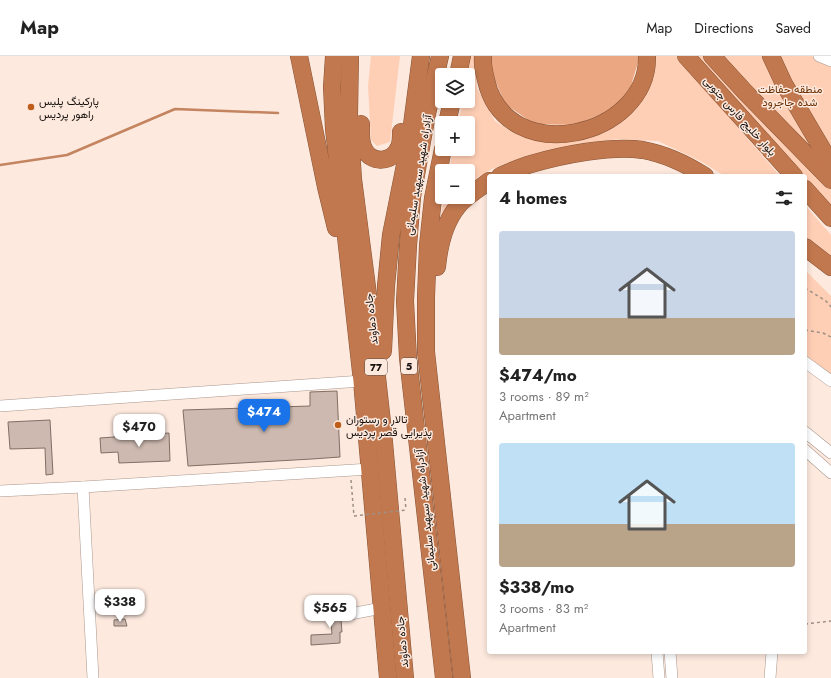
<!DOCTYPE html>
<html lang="en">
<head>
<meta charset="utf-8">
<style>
  body { margin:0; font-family:Jost,Vazirmatn,sans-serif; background:#f2f2f2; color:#222; height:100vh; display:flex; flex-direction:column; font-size:15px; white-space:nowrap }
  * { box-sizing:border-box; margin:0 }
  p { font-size:13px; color:#767676 }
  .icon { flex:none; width:22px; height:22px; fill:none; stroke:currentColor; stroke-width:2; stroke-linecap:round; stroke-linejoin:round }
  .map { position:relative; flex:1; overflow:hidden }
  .panel { position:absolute; left:487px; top:118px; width:320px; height:480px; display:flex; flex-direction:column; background:#fff; border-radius:4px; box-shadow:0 2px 6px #0003 }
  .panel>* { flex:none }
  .controls { position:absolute; left:435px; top:12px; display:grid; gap:8px }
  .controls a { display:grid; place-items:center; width:40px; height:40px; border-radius:4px; background:#fff; box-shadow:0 2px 6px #0003; font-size:20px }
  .price { position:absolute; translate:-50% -34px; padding:0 9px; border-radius:8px; background:#fff; color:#222; font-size:13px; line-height:26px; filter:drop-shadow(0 1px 2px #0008) }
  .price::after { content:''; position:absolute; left:50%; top:24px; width:12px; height:9px; margin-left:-6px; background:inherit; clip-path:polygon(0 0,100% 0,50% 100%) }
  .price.selected { background:#1a73e8; color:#fff }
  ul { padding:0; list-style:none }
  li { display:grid; align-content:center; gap:8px; height:212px; padding:0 12px }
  li span { display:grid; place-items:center; height:124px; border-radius:4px; color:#555 }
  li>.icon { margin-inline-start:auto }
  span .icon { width:72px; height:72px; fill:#fffc; stroke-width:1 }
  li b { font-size:17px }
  h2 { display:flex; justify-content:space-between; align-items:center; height:48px; padding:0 12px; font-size:17px }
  header { display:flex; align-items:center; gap:24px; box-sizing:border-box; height:56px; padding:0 20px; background:#fff; border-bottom:1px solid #e0e0e0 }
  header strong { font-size:19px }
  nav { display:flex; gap:22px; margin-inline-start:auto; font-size:14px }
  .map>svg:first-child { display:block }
  .green { fill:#ffcfb5 }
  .forest { fill:#eba782 }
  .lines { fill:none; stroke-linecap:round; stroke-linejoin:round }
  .stream { stroke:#c48460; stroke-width:2.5 }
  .building { fill:#cdb9af; stroke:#806f65 }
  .minor-casing { stroke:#aa978d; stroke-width:12 }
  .highway-casing { stroke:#865437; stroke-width:18 }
  .path { stroke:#9e9087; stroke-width:1.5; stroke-dasharray:3 3; stroke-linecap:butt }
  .minor { stroke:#fff; stroke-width:11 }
  .highway { stroke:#c2784e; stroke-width:17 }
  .path-bridge { stroke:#9e9087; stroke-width:1.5; stroke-dasharray:3 3; stroke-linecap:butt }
  .poi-dot { fill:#be5e1a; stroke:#fde9de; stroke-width:1.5 }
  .labels { text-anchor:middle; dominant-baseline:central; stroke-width:3; stroke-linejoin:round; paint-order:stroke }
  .shield { fill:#fde9de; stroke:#5b514b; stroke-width:1 }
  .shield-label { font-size:10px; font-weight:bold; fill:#16100c }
  .park-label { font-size:11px; fill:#692e00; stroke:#fde9de }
  .poi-label { font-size:11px; fill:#16100c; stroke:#fde9de; text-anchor:start }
  .street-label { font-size:11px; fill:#16100c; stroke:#fde9de }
</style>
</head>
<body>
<header>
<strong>Map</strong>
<nav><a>Map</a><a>Directions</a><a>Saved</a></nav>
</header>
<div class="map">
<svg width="831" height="622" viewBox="0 0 831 622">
  <rect width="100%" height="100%" fill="#fde9de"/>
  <g class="green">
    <path d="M371,0H400L390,86L377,90L371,84L368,30Z"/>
    <path d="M471,0H475L477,32L495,65L512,76L534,83L556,84L615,66L650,0H676L780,120H725L700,105L658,85L618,83L584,87L529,99L492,113L468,127V115H449L453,93H468V67H458L463,45H468V19Z"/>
    <path d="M694,0H831V152L805,123V120H802Z"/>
    <path d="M444,141H454L439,171Z"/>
    <path d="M805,149L831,179V201L805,180Z"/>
    <path d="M805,214L831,240V328L805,303Z"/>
  </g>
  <path class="forest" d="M490,0H639V3L630,33L614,53L576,69L534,68L505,48L488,7Z"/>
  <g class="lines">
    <path class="stream" d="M0,109L67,99L175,53L278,57"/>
  </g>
  <g class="building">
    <path d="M337,335L340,401L312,403L188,410L183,354L310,350V336Z"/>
    <path d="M50,364L53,418L46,419L45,392L10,393L8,366Z"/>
    <path d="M169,377L170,405L119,407L118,396L101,397L100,382Z"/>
    <path d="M339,550L340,555L338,560L341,564L342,576H340V587L311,589V579L332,578L330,557L325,558L324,551Z"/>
    <path d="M125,563L127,570H114V564Z"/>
  </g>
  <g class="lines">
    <g class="minor-casing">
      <g id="minor">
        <path d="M819,0L831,5"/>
        <path d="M805,306L831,325"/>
        <path d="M0,350L362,325"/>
        <path d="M805,376L831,397"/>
        <path d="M805,394L831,417"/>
        <path d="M83,431L93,622"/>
        <path d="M0,435L83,431L370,413"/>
        <path d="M345,559L382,552"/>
        <path d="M657,596L659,622"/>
        <path d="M670,596L672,622"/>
        <path d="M770,622L772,596"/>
      </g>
    </g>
    <g class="highway-casing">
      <g id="highway">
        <path d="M299,0L326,131L336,172"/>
        <path d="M334,0L332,31L334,73L362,325L388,622"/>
        <path d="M350,0L349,60L353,123L367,231L383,375L405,622"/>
        <path d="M440,0L427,58L412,141L408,190L405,245L408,302L444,622"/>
        <path d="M483,0C482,9 484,16 486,24C506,114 649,82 647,0"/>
        <path d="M686,0L794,120"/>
        <path d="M712,0L746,37L831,124"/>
        <path d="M771,0L784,28L831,108"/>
        <path d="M458,19L462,0"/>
        <path d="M447,67L452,45"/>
        <path d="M361,68C361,76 360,86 364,93C371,108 393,107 399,91C401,87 401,81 401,76"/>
        <path d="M443,93L433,142L428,189L426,241V296L462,622"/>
        <path d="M500,120C510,116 520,111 531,108C562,99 611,89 643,94C665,98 686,108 705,120"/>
        <path d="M805,133L831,162"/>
        <path d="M805,191L831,211"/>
        <path d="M437,211C439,190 444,167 458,150C464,142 480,132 489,125"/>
        <path d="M383,295L386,230L391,179L410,84L421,0"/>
      </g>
    </g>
    <g class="path">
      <path d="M805,232L826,245L831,251"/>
      <path d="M805,270L807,274"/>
      <path d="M805,274L823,277L831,281"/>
      <path d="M351,424L354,460"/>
      <path d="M405,442L406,454"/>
      <path d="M805,568L831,565"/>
    </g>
    <use href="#minor" class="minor"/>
    <use href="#highway" class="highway"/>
    <path class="path-bridge" d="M354,460L406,454"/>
  </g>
  <g class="poi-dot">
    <circle cx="31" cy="51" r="4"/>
    <circle cx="338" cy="369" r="4"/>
  </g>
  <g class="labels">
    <g class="shield">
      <rect x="401" y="302" width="16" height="16" rx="3"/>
      <rect x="365" y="303" width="22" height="16" rx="3"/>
    </g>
    <g class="shield-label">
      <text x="409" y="310">5</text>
      <text x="376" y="311">77</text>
    </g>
    <g class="park-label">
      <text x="790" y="33">منطقه حفاظت<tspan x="790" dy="13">شده جاجرود</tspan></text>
    </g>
    <g class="poi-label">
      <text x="39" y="45">پارکینگ پلیس<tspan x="39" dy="13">راهور پردیس</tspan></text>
      <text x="346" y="363">تالار و رستوران<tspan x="346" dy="13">پذیرایی قصر پردیس</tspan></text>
    </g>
    <g class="street-label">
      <text transform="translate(740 60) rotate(48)">بلوار خلیج فارس جنوبی</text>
      <text transform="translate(418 119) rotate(-81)">آزادراه شهید سپهبد سلیمانی</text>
      <text transform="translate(371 263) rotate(-96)">جاده دماوند</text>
      <text transform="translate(425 454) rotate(-96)">آزادراه شهید سپهبد سلیمانی</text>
      <text transform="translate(402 586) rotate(-95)">جاده دماوند</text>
    </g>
  </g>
</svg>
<div class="controls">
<a><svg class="icon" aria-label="layers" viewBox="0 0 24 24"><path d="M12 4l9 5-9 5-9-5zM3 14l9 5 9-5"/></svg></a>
<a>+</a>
<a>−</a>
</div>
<b class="price selected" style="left:264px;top:377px">$474</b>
<b class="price" style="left:139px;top:392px">$470</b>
<b class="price" style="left:120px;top:567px">$338</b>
<b class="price" style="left:330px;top:573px">$565</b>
<section class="panel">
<h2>4 homes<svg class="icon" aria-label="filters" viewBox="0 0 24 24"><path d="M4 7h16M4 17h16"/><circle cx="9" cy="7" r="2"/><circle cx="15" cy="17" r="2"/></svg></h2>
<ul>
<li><span style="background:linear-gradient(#c9d6e8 70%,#b9a48a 0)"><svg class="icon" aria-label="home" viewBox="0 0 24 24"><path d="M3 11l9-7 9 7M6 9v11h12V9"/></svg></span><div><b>$474/mo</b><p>3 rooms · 89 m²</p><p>Apartment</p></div></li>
<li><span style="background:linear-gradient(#bfe0f5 65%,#b9a48a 0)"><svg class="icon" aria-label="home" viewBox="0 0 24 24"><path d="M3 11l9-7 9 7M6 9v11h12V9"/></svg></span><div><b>$338/mo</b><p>3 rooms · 83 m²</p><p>Apartment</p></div></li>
</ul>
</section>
</div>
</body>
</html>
